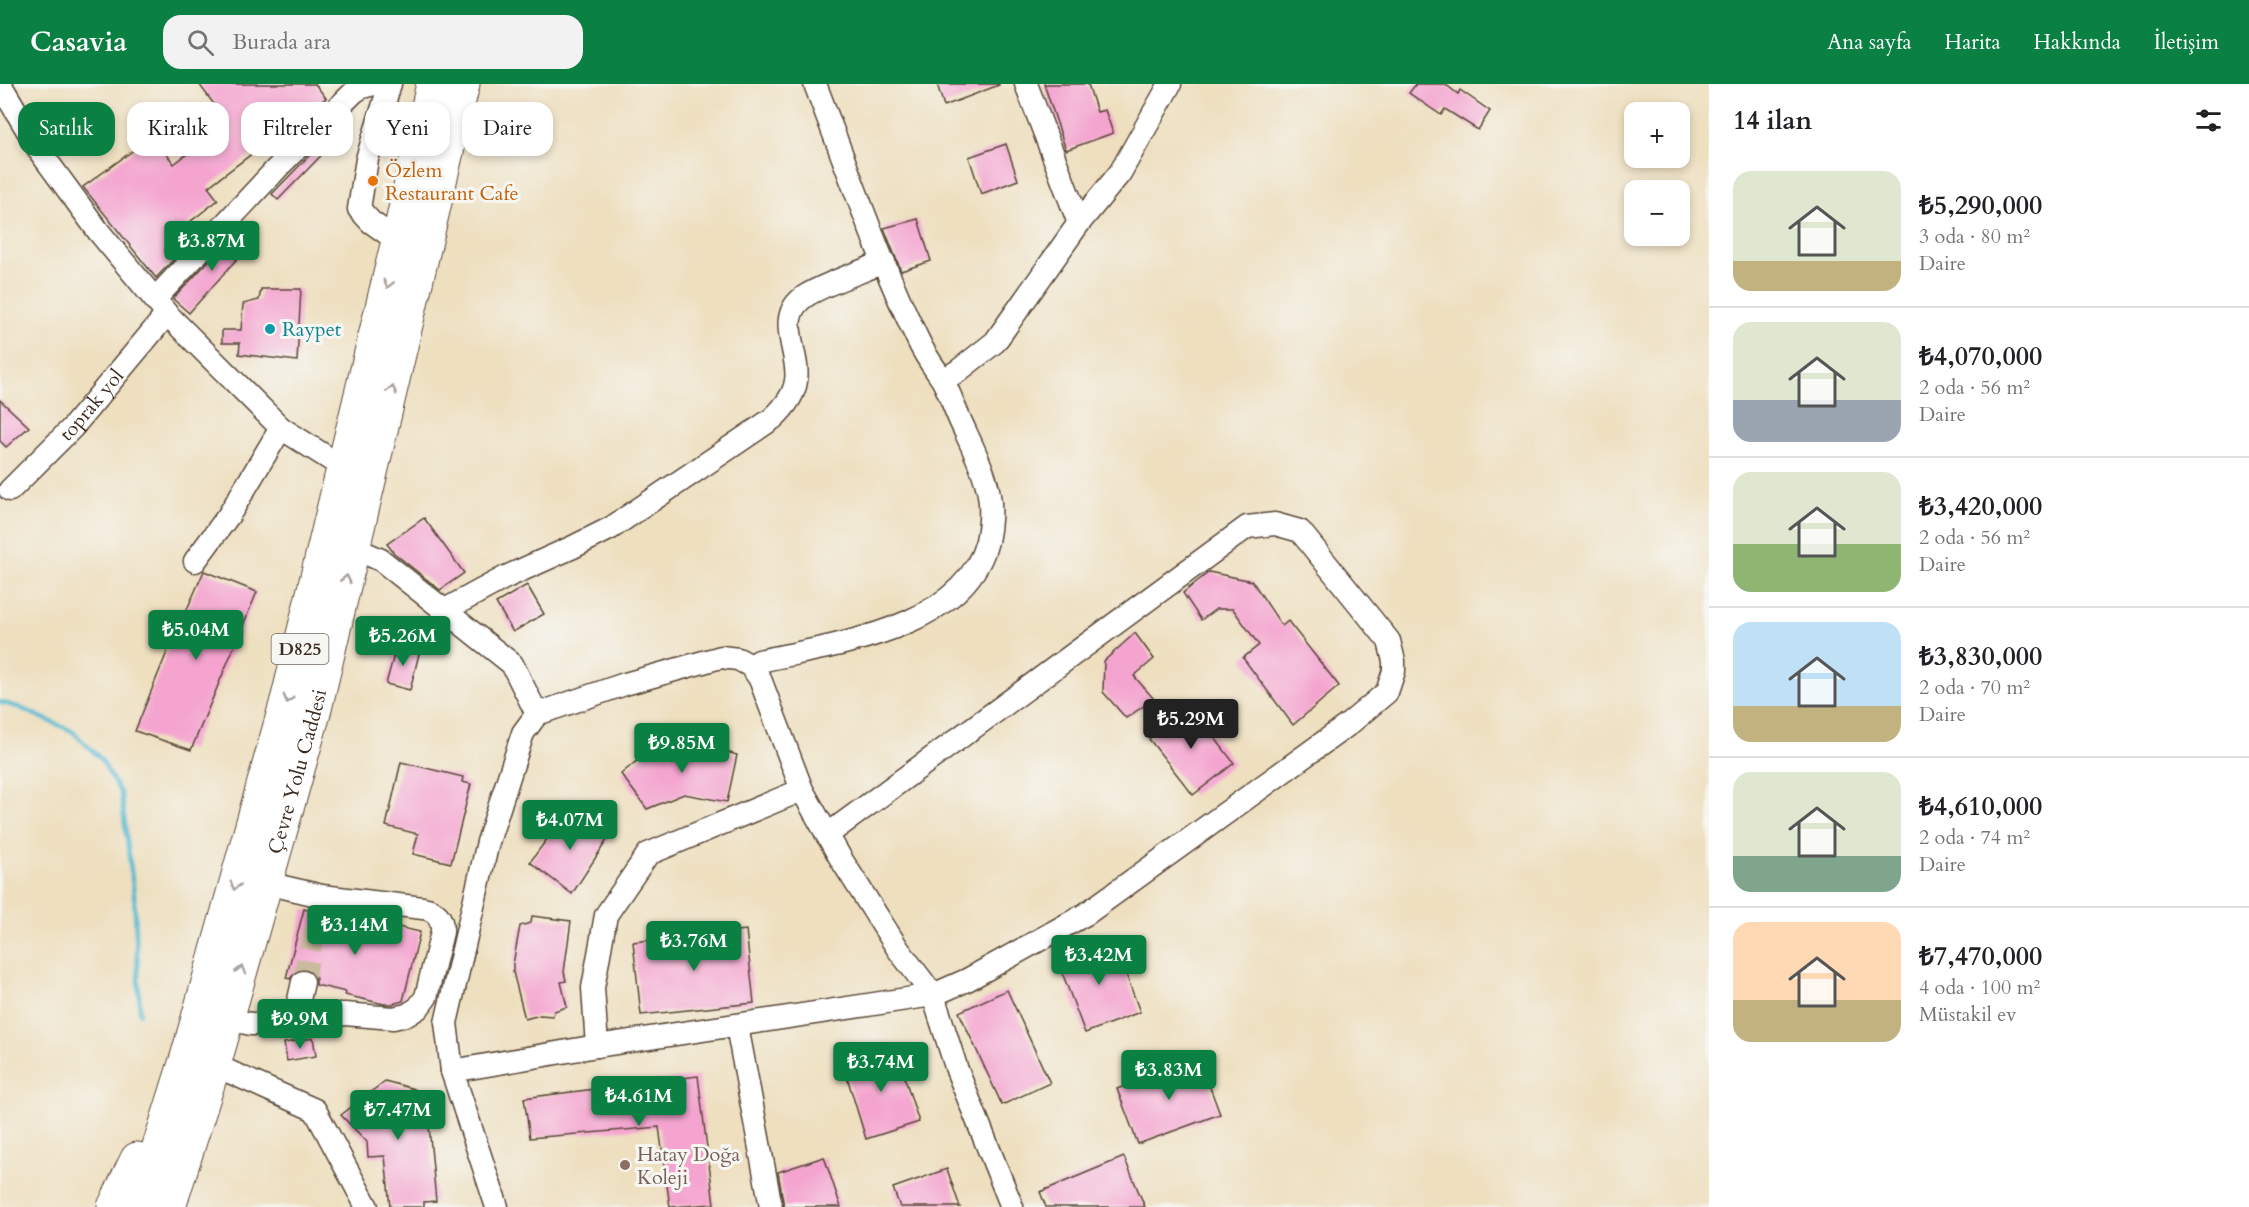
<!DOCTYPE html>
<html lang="tr">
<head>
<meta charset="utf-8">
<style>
  body { margin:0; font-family:Cardo,serif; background:#f2f2f2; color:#202124; height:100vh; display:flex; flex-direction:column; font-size:22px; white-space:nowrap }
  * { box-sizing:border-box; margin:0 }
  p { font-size:20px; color:#757577 }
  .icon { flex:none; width:33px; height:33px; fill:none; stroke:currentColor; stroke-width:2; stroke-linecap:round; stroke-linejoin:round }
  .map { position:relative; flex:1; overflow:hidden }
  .details { display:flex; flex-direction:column; background:#fff; width:540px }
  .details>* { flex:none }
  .banner { position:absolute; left:18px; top:18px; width:570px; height:54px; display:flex; gap:12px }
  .buttons { position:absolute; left:1624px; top:18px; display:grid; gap:12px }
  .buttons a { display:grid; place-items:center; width:66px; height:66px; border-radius:12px; background:#fff; box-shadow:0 3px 9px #0003; font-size:30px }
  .price { position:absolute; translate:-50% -51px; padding:0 14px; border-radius:6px; background:#0b8043; color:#fff; font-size:20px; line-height:39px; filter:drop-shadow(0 2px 3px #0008) }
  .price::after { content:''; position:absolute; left:50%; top:36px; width:18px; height:14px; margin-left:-9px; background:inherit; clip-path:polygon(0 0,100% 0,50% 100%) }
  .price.selected { background:#222; color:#fff }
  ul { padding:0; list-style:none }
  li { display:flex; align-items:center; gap:18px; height:150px; padding:0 24px }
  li+li { border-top:2px solid #e0e0e0 }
  li span { display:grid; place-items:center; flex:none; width:168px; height:120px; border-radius:18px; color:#555 }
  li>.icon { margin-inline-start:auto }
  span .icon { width:72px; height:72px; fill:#fffc; stroke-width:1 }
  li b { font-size:26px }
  h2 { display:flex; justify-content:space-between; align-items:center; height:72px; padding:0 24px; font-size:26px }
  .pill { padding:0 21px; border-radius:18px; background:#fff; box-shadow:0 3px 9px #0003; font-size:21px; line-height:54px }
  .pill.selected { background:#0b8043; color:#fff }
  header { display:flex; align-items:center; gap:36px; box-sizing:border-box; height:84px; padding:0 30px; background:#0b8043; color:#fff }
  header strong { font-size:28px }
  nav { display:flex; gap:33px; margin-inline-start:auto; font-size:21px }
  .search { width:420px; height:54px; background:#f2f2f2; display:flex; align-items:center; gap:15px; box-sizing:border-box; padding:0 21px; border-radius:18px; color:#757577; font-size:22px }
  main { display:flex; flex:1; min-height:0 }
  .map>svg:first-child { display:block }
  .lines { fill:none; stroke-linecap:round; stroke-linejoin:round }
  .stream { stroke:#51b8cf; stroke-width:4.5 }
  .building { fill:#f4a4cf }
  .minor-tunnel { stroke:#cabb9f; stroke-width:22; stroke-dasharray:22 11; stroke-linecap:butt }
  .minor-casing { stroke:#564536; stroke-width:25 }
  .highway-casing { stroke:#564536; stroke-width:35 }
  .minor { stroke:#fff; stroke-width:22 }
  .highway { stroke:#fff; stroke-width:33 }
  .oneway { stroke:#a79f9a }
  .food-dot { fill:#e8710a; stroke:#f6f6f2; stroke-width:2 }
  .culture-dot { fill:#0f9aa8; stroke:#f6f6f2; stroke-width:2 }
  .education-dot { fill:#8d6e63; stroke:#f6f6f2; stroke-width:2 }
  .labels { text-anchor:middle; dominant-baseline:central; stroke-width:6; stroke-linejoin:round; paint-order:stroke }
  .shield { fill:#f6f6f2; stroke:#73675e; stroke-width:1.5 }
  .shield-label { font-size:18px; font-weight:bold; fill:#3b2a1e }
  .food-label { font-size:20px; fill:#c56008; stroke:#f6f6f2; text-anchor:start }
  .culture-label { font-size:20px; fill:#0d838f; stroke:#f6f6f2; text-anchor:start }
  .street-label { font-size:20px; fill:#3b2a1e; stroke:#f6f6f2 }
  .education-label { font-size:20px; fill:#785e54; stroke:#f6f6f2; text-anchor:start }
</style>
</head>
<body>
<header>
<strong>Casavia</strong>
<div class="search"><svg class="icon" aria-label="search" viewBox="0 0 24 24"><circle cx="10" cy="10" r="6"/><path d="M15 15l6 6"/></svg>Burada ara</div>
<nav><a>Ana sayfa</a><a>Harita</a><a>Hakkında</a><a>İletişim</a></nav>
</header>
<main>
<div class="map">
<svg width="1709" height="1123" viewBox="0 0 1709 1123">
  <rect width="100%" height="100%" fill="#f6f6f2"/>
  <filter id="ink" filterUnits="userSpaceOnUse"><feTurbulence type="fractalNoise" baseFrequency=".0167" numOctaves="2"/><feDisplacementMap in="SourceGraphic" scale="12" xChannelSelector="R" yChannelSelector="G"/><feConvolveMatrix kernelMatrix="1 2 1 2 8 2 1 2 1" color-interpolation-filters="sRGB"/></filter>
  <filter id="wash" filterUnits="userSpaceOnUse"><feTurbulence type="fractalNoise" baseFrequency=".008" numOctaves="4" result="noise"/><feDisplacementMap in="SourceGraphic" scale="24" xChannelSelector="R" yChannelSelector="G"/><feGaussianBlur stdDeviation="1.35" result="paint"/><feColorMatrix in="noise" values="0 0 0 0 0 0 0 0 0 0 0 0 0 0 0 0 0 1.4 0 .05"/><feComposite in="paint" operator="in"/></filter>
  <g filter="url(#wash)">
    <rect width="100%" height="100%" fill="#eedfbf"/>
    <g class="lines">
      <path class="stream" d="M0,618L18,623L72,647L101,675L121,710L134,810L140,929"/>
    </g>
    <g id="blocks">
      <g class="building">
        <path d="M199,0H315L326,14L208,103L218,116L186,141L190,147L165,166L173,176L156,194L83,103L153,52L174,80L228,39Z"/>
        <path d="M937,0H999V1L944,22Z"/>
        <path d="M1044,0H1088L1097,28L1105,26L1113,49L1066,66Z"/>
        <path d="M1416,0H1445L1458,10L1460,6L1490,27L1478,46L1445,25L1441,31L1409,9Z"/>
        <path d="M336,44L342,50L278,116L272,110Z"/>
        <path d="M1006,60L1018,96L981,110L969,73Z"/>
        <path d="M918,135L931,177L901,187L884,144Z"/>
        <path d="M237,147L251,159L189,229L173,215Z"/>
        <path d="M261,205H301L297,277L239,270L240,259H222V246H241L243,220L259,216Z"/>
        <path d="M0,316L29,343L6,363L0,357Z"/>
        <path d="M424,434L464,489L440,506L394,469L387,460Z"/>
        <path d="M204,487L257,508L191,666L135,647L178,541H180Z"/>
        <path d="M1209,488L1252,497L1282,542L1288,537L1339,602L1293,641L1243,574L1259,561L1233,525H1216L1201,536L1183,509Z"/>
        <path d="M527,501L544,530L513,548L496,519Z"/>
        <path d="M1135,549L1154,575L1134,592L1154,615L1126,634L1103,608L1104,577Z"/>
        <path d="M397,560L420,566L410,606L386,600Z"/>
        <path d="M1189,620L1234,679L1193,711L1149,655Z"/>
        <path d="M700,660L737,671L727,718L684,710L647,725L621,690L651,665Z"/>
        <path d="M401,678L463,693L462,698L471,700L451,779L413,770L418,750L386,742Z"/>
        <path d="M570,724L609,753L572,810L530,778Z"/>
        <path d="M304,825L362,839L363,835L420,848L403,917L392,920H384L345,911L346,908L316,901V895L313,888L305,885H298L290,895L286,894Z"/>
        <path d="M532,832L571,837L564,888L566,897L561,898L567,923L554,927L553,932L540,931L525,935L513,888V880L520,842L531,839Z"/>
        <path d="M746,846L754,919L641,931L633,858Z"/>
        <path d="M1113,855L1140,928L1085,949L1057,875Z"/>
        <path d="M1007,906L1050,999L1002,1021L959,928Z"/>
        <path d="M313,954L316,972L287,977L284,959Z"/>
        <path d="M895,964L919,1038L866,1055L843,980Z"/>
        <path d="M1199,974L1220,1030L1138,1060L1117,1005Z"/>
        <path d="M698,992L714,1120L670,1123L659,1043L530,1054L524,1014Z"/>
        <path d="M385,997L414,1005L428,1031L436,1117L424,1118V1123H390L385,1072L368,1073L367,1058L341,1031Z"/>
        <path d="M824,1073L841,1123H784L778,1088Z"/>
        <path d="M1124,1073L1145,1123H1046L1040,1108Z"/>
        <path d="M947,1085L960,1123H900L893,1104Z"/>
      </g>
    </g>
  </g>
  <g filter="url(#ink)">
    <use href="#blocks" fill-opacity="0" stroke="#564536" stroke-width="1.5"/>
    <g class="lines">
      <path class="minor-tunnel" d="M303,898L318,828"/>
      <g class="minor-casing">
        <g id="minor">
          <path d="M0,0L41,69L99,148L167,230L281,344L344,384"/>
          <path d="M390,0L367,75L359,125L371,138L398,157"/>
          <path d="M1026,0L1079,139"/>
          <path d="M155,215L281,80L354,8L362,3L374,0"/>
          <path d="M943,296L958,287L995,258L1079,139L1120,89L1170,0"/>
          <path id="s1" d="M10,406L72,344L167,230"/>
          <path d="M354,464L381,476L512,580L537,630"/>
          <path d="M195,477L229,431L281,344"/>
          <path d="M443,527L506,493L573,463L611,444L772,335C783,325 794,312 796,297C801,269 772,232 807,211C827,199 861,188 884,178"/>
          <path d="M751,582L759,577C834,561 965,545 987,457C991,438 992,417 986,398C980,377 969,356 960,336C954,323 949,307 942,295C933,282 924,270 918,256C878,174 848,85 815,0"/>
          <path d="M295,934L303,898"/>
          <path d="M227,935L251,940H266L320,931L345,930L393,934L407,931L418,924L426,913L442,848C443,834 436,826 423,824L322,812L266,799"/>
          <path d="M737,942L771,1123"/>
          <path d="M597,962L593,904L606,831L648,770L802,706"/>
          <path d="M214,981L315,1026L367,1123"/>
          <path d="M452,987L597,962L933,911L967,896L1086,830L1349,640L1387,608L1394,587V577L1389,557L1300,447L1275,440L1247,443L827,751"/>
          <path d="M497,1123L452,987L446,939L488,758L523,649L537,630L625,600L721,573L738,575L751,582L760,595L802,706L841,775L898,865L933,911L957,986L1012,1123"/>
        </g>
      </g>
      <g class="highway-casing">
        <g id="highway">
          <path d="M114,1123L137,1075"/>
          <path d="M140,1123L188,970L288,613L398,157L433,0"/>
          <path id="s2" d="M169,1123L214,981L314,629L463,0"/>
        </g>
      </g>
      <use href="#minor" class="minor"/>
      <use href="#highway" class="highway"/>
    </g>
    <defs><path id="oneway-chevron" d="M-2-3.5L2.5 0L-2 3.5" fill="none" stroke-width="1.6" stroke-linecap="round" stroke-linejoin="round" transform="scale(1.5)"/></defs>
    <g class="oneway">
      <use href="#oneway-chevron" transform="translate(388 200) rotate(104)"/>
      <use href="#oneway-chevron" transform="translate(392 306) rotate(-76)"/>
      <use href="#oneway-chevron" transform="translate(346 495) rotate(-77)"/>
      <use href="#oneway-chevron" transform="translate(288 615) rotate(105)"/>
      <use href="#oneway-chevron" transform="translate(235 802) rotate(106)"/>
      <use href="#oneway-chevron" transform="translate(241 886) rotate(-74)"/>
    </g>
  </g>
  <circle class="food-dot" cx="373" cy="97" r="6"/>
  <circle class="culture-dot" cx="270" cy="245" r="6"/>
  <circle class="education-dot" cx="625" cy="1081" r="6"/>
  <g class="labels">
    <rect class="shield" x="271.5" y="550" width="57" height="30" rx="4.5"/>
    <g class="shield-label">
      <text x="300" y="565">D825</text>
    </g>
    <g class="food-label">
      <text x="385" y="86">Özlem<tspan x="385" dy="23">Restaurant Cafe</tspan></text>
    </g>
    <g class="culture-label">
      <text x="282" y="245">Raypet</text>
    </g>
    <g class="street-label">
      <text stroke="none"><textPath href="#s1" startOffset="118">toprak yol</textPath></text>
      <text stroke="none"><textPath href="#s2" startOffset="454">Çevre Yolu Caddesi</textPath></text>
    </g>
    <g class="education-label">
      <text x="637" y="1070">Hatay Doğa<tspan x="637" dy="23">Koleji</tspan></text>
    </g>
  </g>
</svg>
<div class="buttons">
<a>+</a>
<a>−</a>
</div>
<b class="price" style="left:212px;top:188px">₺3.87M</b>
<b class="price" style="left:196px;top:577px">₺5.04M</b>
<b class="price" style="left:403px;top:583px">₺5.26M</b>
<b class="price selected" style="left:1191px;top:666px">₺5.29M</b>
<b class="price" style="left:682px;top:690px">₺9.85M</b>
<b class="price" style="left:570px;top:767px">₺4.07M</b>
<b class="price" style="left:355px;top:872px">₺3.14M</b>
<b class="price" style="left:694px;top:888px">₺3.76M</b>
<b class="price" style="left:1099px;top:902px">₺3.42M</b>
<b class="price" style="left:300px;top:966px">₺9.9M</b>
<b class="price" style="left:881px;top:1009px">₺3.74M</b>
<b class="price" style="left:1169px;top:1017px">₺3.83M</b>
<b class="price" style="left:639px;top:1043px">₺4.61M</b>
<b class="price" style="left:398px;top:1057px">₺7.47M</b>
<div class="banner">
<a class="pill selected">Satılık</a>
<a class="pill">Kiralık</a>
<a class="pill">Filtreler</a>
<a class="pill">Yeni</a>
<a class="pill">Daire</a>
</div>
</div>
<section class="details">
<h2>14 ilan<svg class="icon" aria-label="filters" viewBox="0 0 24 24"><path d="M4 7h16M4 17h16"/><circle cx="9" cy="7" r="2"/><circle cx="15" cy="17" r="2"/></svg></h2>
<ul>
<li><span style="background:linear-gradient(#dfe7d0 75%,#c2b280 0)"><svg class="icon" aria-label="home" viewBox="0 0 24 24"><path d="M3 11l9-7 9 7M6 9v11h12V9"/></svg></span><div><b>₺5,290,000</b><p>3 oda · 80 m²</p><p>Daire</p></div></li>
<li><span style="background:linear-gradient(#dfe7d0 65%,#9aa5b1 0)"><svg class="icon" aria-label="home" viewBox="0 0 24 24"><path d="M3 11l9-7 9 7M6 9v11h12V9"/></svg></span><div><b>₺4,070,000</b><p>2 oda · 56 m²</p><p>Daire</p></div></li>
<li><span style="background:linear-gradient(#dfe7d0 60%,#8fb573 0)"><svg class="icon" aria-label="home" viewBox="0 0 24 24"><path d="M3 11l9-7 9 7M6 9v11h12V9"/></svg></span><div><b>₺3,420,000</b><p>2 oda · 56 m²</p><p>Daire</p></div></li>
<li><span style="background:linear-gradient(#bfe0f5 70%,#c2b280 0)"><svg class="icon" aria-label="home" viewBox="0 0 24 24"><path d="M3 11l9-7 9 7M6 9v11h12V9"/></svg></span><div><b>₺3,830,000</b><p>2 oda · 70 m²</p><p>Daire</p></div></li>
<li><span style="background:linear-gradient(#dfe7d0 70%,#7fa58c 0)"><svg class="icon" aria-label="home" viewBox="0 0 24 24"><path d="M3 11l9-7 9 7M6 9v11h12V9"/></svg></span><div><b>₺4,610,000</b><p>2 oda · 74 m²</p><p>Daire</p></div></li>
<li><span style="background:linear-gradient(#ffd9b3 65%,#c2b280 0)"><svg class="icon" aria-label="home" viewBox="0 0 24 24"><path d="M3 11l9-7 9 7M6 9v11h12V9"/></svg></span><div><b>₺7,470,000</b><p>4 oda · 100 m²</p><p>Müstakil ev</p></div></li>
</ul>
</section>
</main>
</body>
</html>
